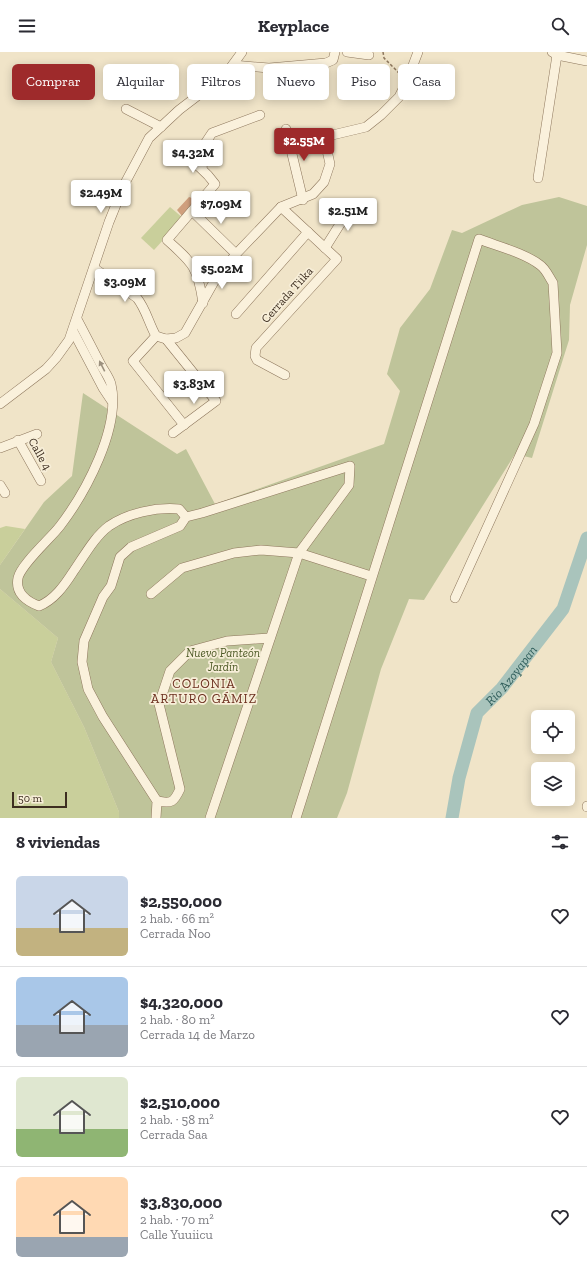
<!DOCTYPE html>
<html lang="es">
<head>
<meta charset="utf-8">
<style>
  body { margin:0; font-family:"Zilla Slab",serif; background:#f7f7f7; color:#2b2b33; height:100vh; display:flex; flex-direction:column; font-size:15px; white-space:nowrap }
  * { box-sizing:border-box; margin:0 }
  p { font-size:13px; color:#7c7c81 }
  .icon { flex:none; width:22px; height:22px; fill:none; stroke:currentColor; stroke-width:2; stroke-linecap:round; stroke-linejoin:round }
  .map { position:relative; height:766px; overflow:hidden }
  .sheet { display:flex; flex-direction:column; background:#fff; flex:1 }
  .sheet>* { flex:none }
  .hud { position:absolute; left:12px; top:12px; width:563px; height:36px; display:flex; gap:8px }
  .fabs { position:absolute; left:531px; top:658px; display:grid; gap:8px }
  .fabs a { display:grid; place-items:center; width:44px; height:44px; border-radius:6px; background:#fff; box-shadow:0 2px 10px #0003; font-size:20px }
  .scale { position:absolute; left:12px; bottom:10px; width:55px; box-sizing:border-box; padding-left:4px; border:2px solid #3d2e20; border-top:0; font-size:11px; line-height:14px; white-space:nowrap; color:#3d2e20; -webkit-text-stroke:3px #f7eed8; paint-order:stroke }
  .price { position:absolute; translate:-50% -34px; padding:0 9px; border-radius:4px; background:#fff; color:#222; font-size:13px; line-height:26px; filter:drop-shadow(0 1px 2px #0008) }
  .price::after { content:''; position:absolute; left:50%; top:24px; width:12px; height:9px; margin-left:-6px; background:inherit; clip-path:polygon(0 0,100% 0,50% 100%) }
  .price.on { background:#9e2a2b; color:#fff }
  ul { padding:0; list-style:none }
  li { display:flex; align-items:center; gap:12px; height:100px; padding:0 16px }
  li+li { border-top:1px solid #e1e1e2 }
  li span { display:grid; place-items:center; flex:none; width:112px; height:80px; border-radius:6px; color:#555 }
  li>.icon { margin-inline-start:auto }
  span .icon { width:48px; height:48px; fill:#fffc; stroke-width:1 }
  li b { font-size:17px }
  h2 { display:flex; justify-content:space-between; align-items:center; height:48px; padding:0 16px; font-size:17px }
  .pill { padding:0 14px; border-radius:6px; background:#fff; box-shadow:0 2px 10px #0003; font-size:14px; line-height:36px }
  .pill.on { background:#9e2a2b; color:#fff }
  header { display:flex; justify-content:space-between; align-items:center; height:52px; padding:0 16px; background:#fff; font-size:18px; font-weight:800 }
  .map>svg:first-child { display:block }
  .green { fill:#c9cf9b }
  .cemetery { fill:#bfc49a }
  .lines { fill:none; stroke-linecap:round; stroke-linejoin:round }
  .river { stroke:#a9c4bc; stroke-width:13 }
  .building { fill:#cf9f7d; filter:url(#shadow) }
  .minor-casing { stroke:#8d765c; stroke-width:10 }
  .path { stroke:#8d765c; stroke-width:1.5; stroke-dasharray:3 2; stroke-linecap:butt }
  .minor { stroke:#faf1dc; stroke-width:9 }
  .oneway { fill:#9c907e }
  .labels { text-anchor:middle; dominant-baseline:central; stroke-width:3.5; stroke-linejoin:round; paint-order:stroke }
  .street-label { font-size:12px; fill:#3d2e20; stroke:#f7eed8 }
  .park-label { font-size:12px; font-style:italic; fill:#4d5a26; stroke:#f7eed8 }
  .water-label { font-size:13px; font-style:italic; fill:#2f5d5a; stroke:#f7eed8 }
  .neighbourhood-label { font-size:13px; letter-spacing:1px; fill:#6b2e1e; stroke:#f7eed8 }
</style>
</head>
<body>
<header><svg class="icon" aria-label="menu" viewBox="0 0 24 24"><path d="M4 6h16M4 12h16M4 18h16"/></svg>Keyplace<svg class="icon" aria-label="search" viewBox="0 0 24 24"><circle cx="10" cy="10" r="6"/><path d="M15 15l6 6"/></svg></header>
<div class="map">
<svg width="587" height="766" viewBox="0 0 587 766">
  <defs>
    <filter id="shadow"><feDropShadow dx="4.5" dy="2.5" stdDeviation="0" flood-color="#0004"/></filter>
  </defs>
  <rect width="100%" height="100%" fill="#f0e4c8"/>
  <g class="green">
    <path d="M170,155L183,166L154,198L141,186Z"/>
    <path d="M6,474L25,477L0,513V476Z"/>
    <path d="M0,537L58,586L51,610L84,675L119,760V766H0Z"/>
  </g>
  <path class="cemetery" d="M559,145L587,154V193L570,253L569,288L532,406L515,402L424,548L409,547L381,617L347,741L337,766H119V760L84,675L51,610L58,586L0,537V513L44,450L72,424L83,341L177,402L186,397L215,452L384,392L400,339L387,322L400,276L430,237L452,178L462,181L522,153Z"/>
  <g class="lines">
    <path class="river" id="s1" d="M452,766L459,726L477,661L502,636L563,557L587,486"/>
  </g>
  <path class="building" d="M198,140L203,145L182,164L177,158L189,145L192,146Z"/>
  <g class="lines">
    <g class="minor-casing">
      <g id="minor">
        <path d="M347,0L369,3"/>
        <path d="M557,3L587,9"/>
        <path d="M233,13L269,16L326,11L333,8L335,0"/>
        <path d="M126,57L161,75"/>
        <path d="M286,77L303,148"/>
        <path d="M180,102C195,110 205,118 215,132L167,188C193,211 198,216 203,251"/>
        <path d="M202,116L206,90L212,81L260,63"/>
        <path d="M538,126L557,3L552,0"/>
        <path d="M281,155L337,207L256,296L255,304L257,308L285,323"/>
        <path d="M192,159L236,202"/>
        <path d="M325,196L352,153"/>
        <path d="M94,216L137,246C146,257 149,272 156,284"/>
        <path d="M236,262L308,180"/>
        <path d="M77,267C85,282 93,298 101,313C104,319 109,325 111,332C121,375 86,440 60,474C51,486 21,512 18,526C15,541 26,549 39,554C54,548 64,534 73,520C83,506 94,485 109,474C128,461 156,455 179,457L186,465L180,474L131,495L120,505L111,534L103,545L84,589L82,610L88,637L103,665L157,749L156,766"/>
        <path d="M73,279L103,336L111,348"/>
        <path d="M156,284L166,287L176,286L185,281L215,228L236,202L281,155L313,142L324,130L330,112L324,85L366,75L381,63L399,45L407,29L418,0"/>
        <path d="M156,284L133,309L184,373"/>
        <path d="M166,287L216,349L173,381"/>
        <path d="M0,352L46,317L56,306L69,288L109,170L124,133L149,86L179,58L226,22L242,0"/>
        <path d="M18,388L41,429"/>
        <path d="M0,396L37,382"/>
        <path d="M0,433L5,441"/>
        <path d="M186,465L202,461L350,414L349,433L299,501L210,766"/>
        <path d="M151,542L182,516L234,501L261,498L299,501L371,524"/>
        <path d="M157,749C172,752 174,750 180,737L159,652L170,619L190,599L227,589L270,586"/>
        <path d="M587,755V754"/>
        <path d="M296,766L479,187C497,194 525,201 540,213C546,217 549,225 553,231L557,301L534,372L455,546"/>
      </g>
    </g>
    <path class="path" d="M383,0L384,6L401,23"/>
    <use href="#minor" class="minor"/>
  </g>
  <defs><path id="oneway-solid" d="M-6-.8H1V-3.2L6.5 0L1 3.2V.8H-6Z"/></defs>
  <use class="oneway" href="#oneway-solid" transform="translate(102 314) rotate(-117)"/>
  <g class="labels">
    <g class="street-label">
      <text transform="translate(287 243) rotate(-48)">Cerrada Tiika</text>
      <text transform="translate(40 402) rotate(61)">Calle 4</text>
    </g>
    <g class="park-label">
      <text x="223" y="601">Nuevo Panteón<tspan x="223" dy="14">Jardín</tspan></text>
    </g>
    <g class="water-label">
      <text stroke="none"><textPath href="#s1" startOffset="159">Rio Azoyapan</textPath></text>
    </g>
    <g class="neighbourhood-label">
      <text x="204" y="631">COLONIA<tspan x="204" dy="15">ARTURO GÁMIZ</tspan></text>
    </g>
  </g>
</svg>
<div class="fabs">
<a><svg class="icon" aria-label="locate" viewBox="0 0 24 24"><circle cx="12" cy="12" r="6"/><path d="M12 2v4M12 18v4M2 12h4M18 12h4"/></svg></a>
<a><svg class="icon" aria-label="layers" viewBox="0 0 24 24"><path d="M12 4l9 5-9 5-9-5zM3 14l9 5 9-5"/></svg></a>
</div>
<div class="scale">50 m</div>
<b class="price on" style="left:304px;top:110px">$2.55M</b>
<b class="price" style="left:193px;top:122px">$4.32M</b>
<b class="price" style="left:101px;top:162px">$2.49M</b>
<b class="price" style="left:221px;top:173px">$7.09M</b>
<b class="price" style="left:348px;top:180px">$2.51M</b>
<b class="price" style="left:222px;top:238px">$5.02M</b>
<b class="price" style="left:125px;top:251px">$3.09M</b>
<b class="price" style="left:194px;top:353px">$3.83M</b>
<div class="hud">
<a class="pill on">Comprar</a>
<a class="pill">Alquilar</a>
<a class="pill">Filtros</a>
<a class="pill">Nuevo</a>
<a class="pill">Piso</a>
<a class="pill">Casa</a>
</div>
</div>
<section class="sheet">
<h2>8 viviendas<svg class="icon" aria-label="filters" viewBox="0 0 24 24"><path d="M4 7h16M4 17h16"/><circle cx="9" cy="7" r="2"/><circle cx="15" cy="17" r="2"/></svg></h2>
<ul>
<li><span style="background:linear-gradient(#c9d6e8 65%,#c2b280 0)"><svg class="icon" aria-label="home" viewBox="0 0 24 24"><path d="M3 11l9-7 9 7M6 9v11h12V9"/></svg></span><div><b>$2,550,000</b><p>2 hab. · 66 m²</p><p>Cerrada Noo</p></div><svg class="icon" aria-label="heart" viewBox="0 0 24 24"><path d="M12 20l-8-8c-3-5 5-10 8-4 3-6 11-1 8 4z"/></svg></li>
<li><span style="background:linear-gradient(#a9c7e8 60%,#9aa5b1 0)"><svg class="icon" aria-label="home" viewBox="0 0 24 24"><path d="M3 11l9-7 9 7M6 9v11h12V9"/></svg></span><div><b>$4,320,000</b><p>2 hab. · 80 m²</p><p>Cerrada 14 de Marzo</p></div><svg class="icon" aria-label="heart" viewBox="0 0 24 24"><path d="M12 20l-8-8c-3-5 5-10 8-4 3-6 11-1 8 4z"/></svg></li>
<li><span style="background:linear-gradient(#dfe7d0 65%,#8fb573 0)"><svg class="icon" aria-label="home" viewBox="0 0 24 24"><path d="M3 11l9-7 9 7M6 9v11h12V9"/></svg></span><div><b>$2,510,000</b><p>2 hab. · 58 m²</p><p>Cerrada Saa</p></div><svg class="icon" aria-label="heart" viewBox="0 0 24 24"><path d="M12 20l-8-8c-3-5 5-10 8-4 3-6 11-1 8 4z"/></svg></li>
<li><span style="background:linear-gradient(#ffd9b3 75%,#9aa5b1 0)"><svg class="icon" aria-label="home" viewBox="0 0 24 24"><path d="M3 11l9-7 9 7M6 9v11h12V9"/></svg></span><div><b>$3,830,000</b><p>2 hab. · 70 m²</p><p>Calle Yuuiicu</p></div><svg class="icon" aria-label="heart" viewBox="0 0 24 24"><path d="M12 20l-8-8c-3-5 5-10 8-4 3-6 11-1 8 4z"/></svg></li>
</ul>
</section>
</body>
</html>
